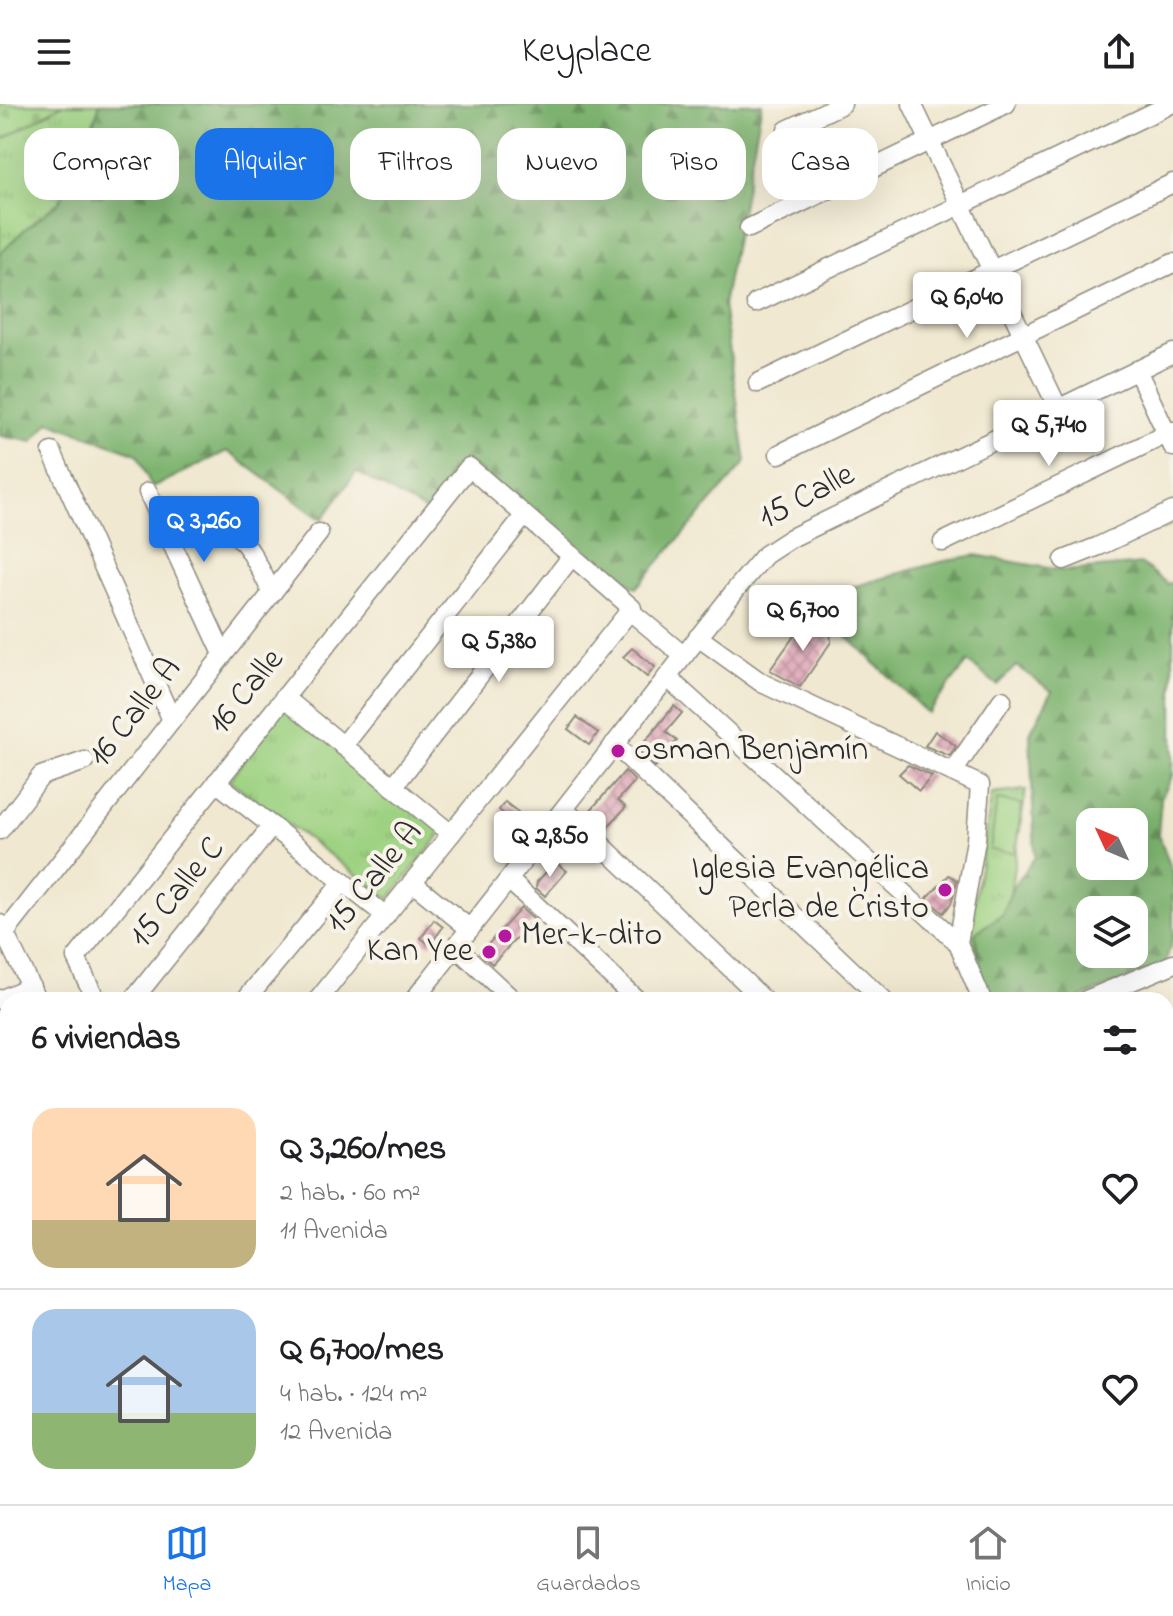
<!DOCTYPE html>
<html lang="es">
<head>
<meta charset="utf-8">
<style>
  body { margin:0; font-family:"Indie Flower",sans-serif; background:#f2f2f2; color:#202124; height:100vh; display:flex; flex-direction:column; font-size:30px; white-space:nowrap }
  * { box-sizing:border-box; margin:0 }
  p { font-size:26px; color:#757577 }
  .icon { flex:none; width:44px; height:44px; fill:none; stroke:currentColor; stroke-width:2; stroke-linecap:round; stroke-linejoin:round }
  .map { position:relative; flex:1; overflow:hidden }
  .sheet { position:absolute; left:0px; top:888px; width:1174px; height:512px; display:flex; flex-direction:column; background:#fff; border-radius:24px 24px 0 0; box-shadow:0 8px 32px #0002 }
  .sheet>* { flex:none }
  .hud { position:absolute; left:24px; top:24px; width:1126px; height:72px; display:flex; gap:16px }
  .needle { width:52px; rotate:314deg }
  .tools { position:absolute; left:1076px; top:704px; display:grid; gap:16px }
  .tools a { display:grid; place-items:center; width:72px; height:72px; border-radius:16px; background:#fff; box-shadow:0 8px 32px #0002; font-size:40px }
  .price { position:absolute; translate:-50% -68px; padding:0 18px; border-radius:8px; background:#fff; color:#222; font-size:26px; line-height:52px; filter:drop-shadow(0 2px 4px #0008) }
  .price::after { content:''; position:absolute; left:50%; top:48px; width:24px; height:18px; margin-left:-12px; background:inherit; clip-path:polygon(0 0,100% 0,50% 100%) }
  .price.on { background:#1a73e8; color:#fff }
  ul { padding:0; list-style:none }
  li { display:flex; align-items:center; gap:24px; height:200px; padding:0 32px }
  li+li { border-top:2px solid #e0e0e0 }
  li span { display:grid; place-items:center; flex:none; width:224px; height:160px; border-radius:24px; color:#555 }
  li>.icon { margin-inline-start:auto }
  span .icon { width:96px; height:96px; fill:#fffc; stroke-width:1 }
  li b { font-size:34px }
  h2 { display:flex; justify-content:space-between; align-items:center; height:96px; padding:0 32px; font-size:34px }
  .pill { padding:0 28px; border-radius:24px; background:#fff; box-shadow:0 8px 32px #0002; font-size:28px; line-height:72px }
  .pill.on { background:#1a73e8; color:#fff }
  header { display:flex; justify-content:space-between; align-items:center; height:104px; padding:0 32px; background:#fff; font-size:36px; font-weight:600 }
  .dock { display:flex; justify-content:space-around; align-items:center; height:112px; border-top:2px solid #e0e0e0; background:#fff; font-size:22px; color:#757577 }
  .dock a { display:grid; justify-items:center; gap:4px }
  .dock .on { color:#1a73e8 }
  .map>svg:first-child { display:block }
  .grass { fill:url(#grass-tufts); stroke:#647e56; stroke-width:2 }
  .forest { fill:url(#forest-firs); stroke:#54704e; stroke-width:2; fill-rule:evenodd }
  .cemetery { fill:url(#cemetery-stones); stroke:#647e56; stroke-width:2 }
  .pitch { fill:#9ed282; stroke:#647e56; stroke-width:2 }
  .building { fill:url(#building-cross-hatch) }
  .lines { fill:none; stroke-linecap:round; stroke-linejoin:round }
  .minor-casing { stroke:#8e8a7e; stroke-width:21 }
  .minor { stroke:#fff; stroke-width:18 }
  .poi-dot { fill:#b5179e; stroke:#f7f3e8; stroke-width:3 }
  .labels { text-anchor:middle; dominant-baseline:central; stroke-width:8; stroke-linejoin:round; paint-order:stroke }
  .street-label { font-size:34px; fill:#2b2b2b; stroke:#f7f3e8 }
  .poi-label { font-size:34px; fill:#2b2b2b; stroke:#f7f3e8; text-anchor:start }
</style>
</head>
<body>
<header><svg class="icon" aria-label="menu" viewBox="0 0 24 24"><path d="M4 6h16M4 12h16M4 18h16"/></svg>Keyplace<svg class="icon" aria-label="share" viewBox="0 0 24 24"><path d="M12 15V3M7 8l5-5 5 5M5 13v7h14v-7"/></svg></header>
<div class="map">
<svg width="1173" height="1400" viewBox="0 0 1173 1400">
  <defs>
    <pattern id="grass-tufts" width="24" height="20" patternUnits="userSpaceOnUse" patternTransform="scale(2)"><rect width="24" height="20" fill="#9ed282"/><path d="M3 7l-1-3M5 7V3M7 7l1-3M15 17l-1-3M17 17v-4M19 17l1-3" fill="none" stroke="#88b470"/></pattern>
    <pattern id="forest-firs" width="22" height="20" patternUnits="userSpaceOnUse" patternTransform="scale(2)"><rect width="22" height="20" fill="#7eb470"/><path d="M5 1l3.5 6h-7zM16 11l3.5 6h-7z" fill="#67935c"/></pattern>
    <pattern id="cemetery-stones" width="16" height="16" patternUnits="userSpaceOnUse" patternTransform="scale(2)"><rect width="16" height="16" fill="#9ed282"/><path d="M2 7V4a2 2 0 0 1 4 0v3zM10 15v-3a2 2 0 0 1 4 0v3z" fill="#88b470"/></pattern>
    <pattern id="building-cross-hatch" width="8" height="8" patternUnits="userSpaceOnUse" patternTransform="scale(2)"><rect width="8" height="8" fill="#e2aebd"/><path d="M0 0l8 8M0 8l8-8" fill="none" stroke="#b78e9a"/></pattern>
  </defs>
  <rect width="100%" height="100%" fill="#f7f3e8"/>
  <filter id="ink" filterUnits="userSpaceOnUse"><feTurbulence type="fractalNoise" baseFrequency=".0125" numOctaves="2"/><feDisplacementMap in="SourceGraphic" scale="16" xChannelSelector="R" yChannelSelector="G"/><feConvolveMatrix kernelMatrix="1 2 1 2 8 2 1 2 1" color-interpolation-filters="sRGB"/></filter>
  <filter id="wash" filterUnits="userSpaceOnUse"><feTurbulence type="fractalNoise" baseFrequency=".006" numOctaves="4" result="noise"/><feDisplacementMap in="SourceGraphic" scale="32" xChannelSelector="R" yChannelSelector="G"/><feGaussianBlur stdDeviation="1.8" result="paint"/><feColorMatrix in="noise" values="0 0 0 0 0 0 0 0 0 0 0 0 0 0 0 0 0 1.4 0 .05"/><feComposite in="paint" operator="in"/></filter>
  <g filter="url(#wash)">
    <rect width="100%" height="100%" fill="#f0e8d0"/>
    <g class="grass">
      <path d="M63,0H100L77,66L59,98L24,126L0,150V37Z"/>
      <path d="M285,600L444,726L389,795L229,676Z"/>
      <path d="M1026,686L1006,815L976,853L970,825L992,690Z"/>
      <path d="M8,1242V1392H32L26,1400H0V1251Z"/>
    </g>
    <g class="forest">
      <path d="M100,0H762L723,201L746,358L636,484L469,359L433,411L356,368L322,416L227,347L152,384L137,350L49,318L33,338L0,332V150L24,126L59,98L77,66Z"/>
      <path d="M975,451L1065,467L1142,460L1168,480L1173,478V671L1161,694L1158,730L1173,769V833L1165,860L1075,896H986L975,829L1003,810L1013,782L1035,753L1030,629L1052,587L1016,562L997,581L968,558L927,609L818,505L849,484L936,459ZM1090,718H1134V762H1090ZM1090,806H1134V850H1090Z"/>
    </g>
    <path class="cemetery" d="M0,0H63L0,37Z"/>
    <path class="pitch" d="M997,696L1022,700L1015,749L990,746Z"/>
    <g id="blocks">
      <g class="building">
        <path d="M816,518L830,527L831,538L800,583L770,566L799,525Z"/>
        <path d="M632,544L655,563L647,573L623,553Z"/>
        <path d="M674,602L682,609L666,628L677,637L655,663L638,646Z"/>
        <path d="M577,613L598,629L589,641L568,625Z"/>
        <path d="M935,627L956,642L950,652L925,642Z"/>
        <path d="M908,661L932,672L919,687L899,670Z"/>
        <path d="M625,667L635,677L618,696L626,703L604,727L588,712L589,708Z"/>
        <path d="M505,698L524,713L518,721L499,706Z"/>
        <path d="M555,758L567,767L545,792L536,784L537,778Z"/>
        <path d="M949,771L957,776L951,800L943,809L927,794Z"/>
        <path d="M521,804L534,816L492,860L480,849Z"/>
        <path d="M434,816L443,823L430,841L421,834Z"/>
      </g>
    </g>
  </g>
  <g filter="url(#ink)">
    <use href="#blocks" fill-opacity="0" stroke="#8e8a7e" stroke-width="2"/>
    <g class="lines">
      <g class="minor-casing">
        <g id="minor">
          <path d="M912,0L1058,304"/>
          <path d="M787,26L842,0"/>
          <path d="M749,124L1006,0"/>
          <path d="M756,199L1171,0"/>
          <path d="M1137,266L1173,343"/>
          <path d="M758,279L1173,79"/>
          <path d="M52,348L171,614"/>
          <path d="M779,350L1173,159"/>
          <path d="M148,388L223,550"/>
          <path d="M208,408C247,434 252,448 272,489"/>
          <path d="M943,438L1173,327"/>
          <path d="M1064,456L1099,442L1173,407"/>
          <path d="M630,507L684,552"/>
          <path d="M698,533L762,579L980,681L976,736L958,839L982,896"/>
          <path d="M667,573L958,839"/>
          <path d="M284,593L451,730"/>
          <path d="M614,640L883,896"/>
          <path d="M343,642L524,412"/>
          <path d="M953,668L1002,596"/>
          <path d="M216,678L386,812"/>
          <path d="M393,683L572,452"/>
          <path d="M564,705L764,896"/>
          <path d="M0,726L41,672L85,657"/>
          <path d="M509,776L637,896"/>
          <path d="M412,778L470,825"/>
          <path d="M0,820L37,896"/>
          <path d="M5,829L319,429"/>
          <path d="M456,843L513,896"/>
          <path d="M0,896L31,882"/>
          <path d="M96,896L76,854L469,363L632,504L318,896"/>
          <path d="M133,896L272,722"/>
          <path d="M245,896L343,778"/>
          <path d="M414,896L737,484L765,451L791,434L1173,249"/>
          <path d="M1086,896L1173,860"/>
          <path d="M1166,959L1173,955"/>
          <path d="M0,981L8,977"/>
          <path d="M1166,1031L1173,1028"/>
          <path d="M0,1082L8,1078"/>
          <path d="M1166,1082L1173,1089"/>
          <path d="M1166,1166L1173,1177"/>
          <path d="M0,1186L8,1177"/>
          <path d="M1166,1236L1173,1232"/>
          <path d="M121,1392L125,1400"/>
          <path d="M176,1392L181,1400"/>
          <path d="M271,1392L278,1400"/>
          <path d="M396,1392L403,1400"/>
          <path d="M762,1392L767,1400"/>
          <path d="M78,1400L84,1392"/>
          <path d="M456,1400L464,1392"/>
          <path d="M878,1400L892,1392"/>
          <path d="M1155,1400L1173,1389"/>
        </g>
      </g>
      <use href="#minor" class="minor"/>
    </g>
  </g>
  <g class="poi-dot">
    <circle cx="618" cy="647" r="8"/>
    <circle cx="945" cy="786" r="8"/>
    <circle cx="505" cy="832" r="8"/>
    <circle cx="489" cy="848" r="8"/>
  </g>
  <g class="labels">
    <g class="street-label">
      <text transform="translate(807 393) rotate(-28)">15 Calle</text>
      <text transform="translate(247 588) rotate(-51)">16 Calle</text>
      <text transform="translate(136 609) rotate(-52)">16 Calle A</text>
      <text transform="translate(375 774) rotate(-51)">15 Calle A</text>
      <text transform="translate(178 789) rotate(-51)">15 Calle C</text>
    </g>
    <g class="poi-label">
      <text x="634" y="647">osman Benjamín</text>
      <text x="929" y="766" text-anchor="end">Iglesia Evangélica<tspan x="929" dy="39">Perla de Cristo</tspan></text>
      <text x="521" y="832">Mer-k-dito</text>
      <text x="473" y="848" text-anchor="end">Kan Yee</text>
    </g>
  </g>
</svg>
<div class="tools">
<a><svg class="needle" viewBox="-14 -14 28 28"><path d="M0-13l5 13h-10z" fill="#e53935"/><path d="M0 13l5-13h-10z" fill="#757577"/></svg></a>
<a><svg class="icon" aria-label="layers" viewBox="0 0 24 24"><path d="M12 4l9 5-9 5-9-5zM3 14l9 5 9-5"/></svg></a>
</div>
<b class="price" style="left:967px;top:236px">Q 6,040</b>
<b class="price" style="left:1049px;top:364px">Q 5,740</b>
<b class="price on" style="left:204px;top:460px">Q 3,260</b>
<b class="price" style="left:803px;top:549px">Q 6,700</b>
<b class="price" style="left:499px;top:580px">Q 5,380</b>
<b class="price" style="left:550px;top:775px">Q 2,850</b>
<div class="hud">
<a class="pill">Comprar</a>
<a class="pill on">Alquilar</a>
<a class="pill">Filtros</a>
<a class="pill">Nuevo</a>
<a class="pill">Piso</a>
<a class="pill">Casa</a>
</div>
<section class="sheet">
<h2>6 viviendas<svg class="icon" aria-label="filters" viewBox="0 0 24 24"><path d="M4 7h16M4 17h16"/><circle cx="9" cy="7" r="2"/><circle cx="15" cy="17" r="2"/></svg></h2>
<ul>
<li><span style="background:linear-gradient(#ffd9b3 70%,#c2b280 0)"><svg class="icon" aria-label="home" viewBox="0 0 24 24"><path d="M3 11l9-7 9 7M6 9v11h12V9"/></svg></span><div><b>Q 3,260/mes</b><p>2 hab. · 60 m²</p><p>11 Avenida</p></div><svg class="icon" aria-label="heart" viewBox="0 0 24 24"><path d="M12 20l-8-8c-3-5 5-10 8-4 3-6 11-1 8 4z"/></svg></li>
<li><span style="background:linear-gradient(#a9c7e8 65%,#8fb573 0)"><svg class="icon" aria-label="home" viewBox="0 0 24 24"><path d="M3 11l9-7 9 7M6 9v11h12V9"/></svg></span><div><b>Q 6,700/mes</b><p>4 hab. · 124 m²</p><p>12 Avenida</p></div><svg class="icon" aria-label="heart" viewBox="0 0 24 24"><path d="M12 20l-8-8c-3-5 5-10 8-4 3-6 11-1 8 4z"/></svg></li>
</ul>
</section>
</div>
<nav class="dock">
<a class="on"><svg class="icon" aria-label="map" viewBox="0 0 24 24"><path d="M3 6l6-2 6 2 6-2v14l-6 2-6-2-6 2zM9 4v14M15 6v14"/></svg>Mapa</a>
<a><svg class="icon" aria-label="saved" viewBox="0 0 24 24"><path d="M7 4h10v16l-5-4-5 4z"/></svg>Guardados</a>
<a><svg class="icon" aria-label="home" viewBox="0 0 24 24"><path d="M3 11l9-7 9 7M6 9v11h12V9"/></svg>Inicio</a>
</nav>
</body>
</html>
